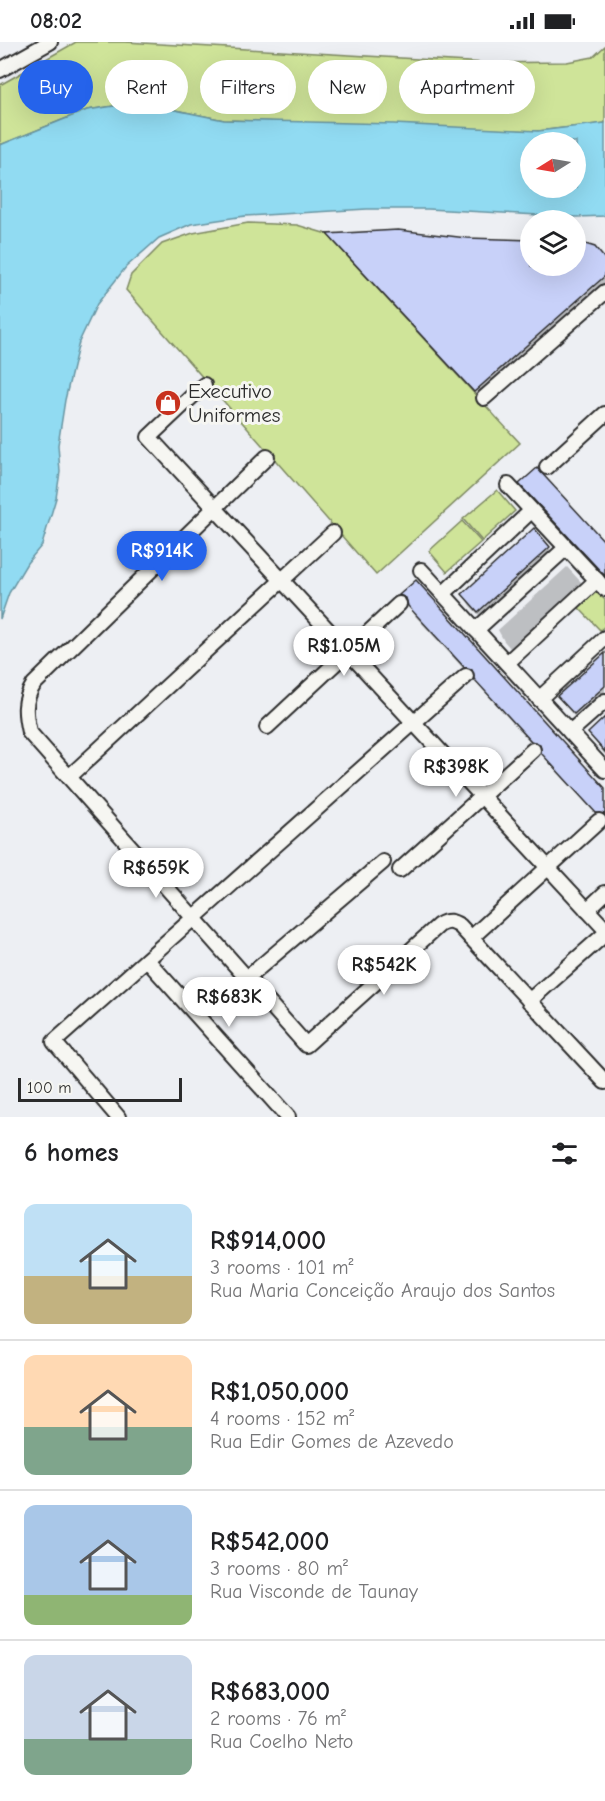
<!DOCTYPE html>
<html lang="en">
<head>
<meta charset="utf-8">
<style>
  body { margin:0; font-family:"Comic Neue",sans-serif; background:#f2f2f2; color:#202124; height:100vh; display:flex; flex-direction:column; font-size:22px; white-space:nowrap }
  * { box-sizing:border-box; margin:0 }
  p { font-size:20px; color:#757577 }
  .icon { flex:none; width:33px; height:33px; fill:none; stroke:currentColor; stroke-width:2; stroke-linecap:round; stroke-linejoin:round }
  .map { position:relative; height:1075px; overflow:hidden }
  .drawer { display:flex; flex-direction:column; background:#fff; flex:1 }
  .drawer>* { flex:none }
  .guide { position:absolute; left:18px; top:18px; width:570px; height:54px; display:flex; gap:12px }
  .needle { width:39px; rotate:259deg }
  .buttons { position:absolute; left:520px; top:90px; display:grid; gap:12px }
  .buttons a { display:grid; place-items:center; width:66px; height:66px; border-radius:50%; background:#fff; box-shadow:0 6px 24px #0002; font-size:30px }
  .scale { position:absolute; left:18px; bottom:15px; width:164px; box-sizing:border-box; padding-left:6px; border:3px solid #2b2b2b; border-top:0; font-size:16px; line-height:21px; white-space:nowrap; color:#2b2b2b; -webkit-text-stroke:4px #f6f6f2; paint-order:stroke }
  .price { position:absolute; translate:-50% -51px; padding:0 14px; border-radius:21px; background:#fff; color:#222; font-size:20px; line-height:39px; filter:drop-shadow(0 2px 3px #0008) }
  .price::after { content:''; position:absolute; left:50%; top:36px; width:18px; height:14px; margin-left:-9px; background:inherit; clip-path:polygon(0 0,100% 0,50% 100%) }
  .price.active { background:#2563eb; color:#fff }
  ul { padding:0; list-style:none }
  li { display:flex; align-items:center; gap:18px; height:150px; padding:0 24px }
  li+li { border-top:2px solid #e0e0e0 }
  li span { display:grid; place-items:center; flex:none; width:168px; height:120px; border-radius:12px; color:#555 }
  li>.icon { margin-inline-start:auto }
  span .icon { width:72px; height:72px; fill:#fffc; stroke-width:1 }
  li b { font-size:26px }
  h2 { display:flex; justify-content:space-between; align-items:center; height:72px; padding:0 24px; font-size:26px }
  .pill { padding:0 21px; border-radius:27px; background:#fff; box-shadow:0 6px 24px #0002; font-size:21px; line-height:54px }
  .pill.active { background:#2563eb; color:#fff }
  .status { display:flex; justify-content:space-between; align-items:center; height:42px; padding:0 30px; background:#fff; direction:ltr }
  .status svg { height:16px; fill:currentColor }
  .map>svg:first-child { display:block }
  .green { fill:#cfe499; stroke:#7d8862; stroke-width:1.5 }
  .water { fill:#91dbf2; stroke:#6895a2; stroke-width:1.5; fill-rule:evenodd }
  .shadow { fill:#0003 }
  .building { fill:#c8d1f9; stroke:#2b2b2b; stroke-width:1.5 }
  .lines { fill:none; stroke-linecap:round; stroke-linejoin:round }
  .street-casing { stroke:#2b2b2b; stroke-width:18 }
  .street { stroke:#f6f6f2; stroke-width:14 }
  .labels { text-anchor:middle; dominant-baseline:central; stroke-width:6; stroke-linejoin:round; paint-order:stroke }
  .poi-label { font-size:21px; fill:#2b2b2b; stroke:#f6f6f2; text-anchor:start }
</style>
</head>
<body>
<div class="status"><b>08:02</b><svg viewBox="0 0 49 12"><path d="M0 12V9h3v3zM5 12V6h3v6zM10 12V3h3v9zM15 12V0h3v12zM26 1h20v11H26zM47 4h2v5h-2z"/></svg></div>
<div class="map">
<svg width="605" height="1075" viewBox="0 0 605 1075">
  <rect width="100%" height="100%" fill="#edeff3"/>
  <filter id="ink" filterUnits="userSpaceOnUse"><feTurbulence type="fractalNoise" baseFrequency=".0167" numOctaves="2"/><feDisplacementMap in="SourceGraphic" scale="12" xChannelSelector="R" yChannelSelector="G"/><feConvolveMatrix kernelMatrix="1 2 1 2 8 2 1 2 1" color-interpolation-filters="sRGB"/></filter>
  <g filter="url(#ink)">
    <g class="green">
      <path d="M76,0H125L486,21L567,20L593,15L605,4V81L538,89L224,78L175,68L142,64H114L87,68L0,103V43Z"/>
      <path d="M248,181L297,183L327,192L520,401L376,533L126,248L131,233L162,202L193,191Z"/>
      <path d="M497,448L515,469L482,499L463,477Z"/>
      <path d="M462,479L481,500L447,530L429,509Z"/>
      <path d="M596,549L605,558V584L600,588L579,566Z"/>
    </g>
    <path class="water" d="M114,64H142L175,68L224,78L394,82L538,89L605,81V174L577,175L428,167H367L245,174L191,182L159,196L126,225L97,262L79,300L65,358L58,403L60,430L56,456L42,503L27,521L9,551L0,577V103L87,68ZM531,100H576V146H531Z"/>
    <g class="shadow">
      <path d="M329,193L531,200V224H576V201L605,219V245L479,357L333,200Z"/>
      <path d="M521,442L605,502V537L528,453Z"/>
      <path d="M549,506L556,517L486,580L470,564L464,553Z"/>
      <path d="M567,525L581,540L588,551L518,615L504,599L498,588Z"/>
      <path d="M415,540L605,748V781L550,722L544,712L539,710L483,648L477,638L472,636L416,575L411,566L407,564L400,554Z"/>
      <path d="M605,613V660L581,682L566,665L559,654Z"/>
      <path d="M605,677V713L589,691Z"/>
    </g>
    <g class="building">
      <path d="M398,188L467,196L531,198V224H576V199L595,205L605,217V234L474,350L327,192Z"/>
      <path d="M537,426L605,500V534L519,442Z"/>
      <path d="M534,486L550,505L478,570L462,552Z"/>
      <path d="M416,538L605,746V772L596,771L541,711L540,702L531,699L474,637L472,628L464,625L408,564L406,556L399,553Z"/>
      <path d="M605,611V644L574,672L557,654Z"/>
      <path d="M605,675V710L588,691Z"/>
    </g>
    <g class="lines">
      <g class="street-casing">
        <g id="street">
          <path d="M0,28L50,0"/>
          <path d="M204,343L149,395L605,887"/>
          <path d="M484,356L605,250"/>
          <path d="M267,415L34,642C23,659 25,672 29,690L306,1003L439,883C448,878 452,879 460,884L605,1040"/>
          <path d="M547,425L605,372"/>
          <path d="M508,443L605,547"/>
          <path d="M421,528L605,728"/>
          <path d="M443,552L531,469"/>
          <path d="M476,588L566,506"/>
          <path d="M507,621L597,538"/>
          <path d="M539,657L605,596"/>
          <path d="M267,685L399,562"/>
          <path d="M570,690L605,659"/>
          <path d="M69,735L333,491"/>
          <path d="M400,828L533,708"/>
          <path d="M587,868L605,851"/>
          <path d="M471,896L599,779"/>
          <path d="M147,918L288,1075"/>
          <path d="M247,936L383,820"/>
          <path d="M529,959L605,892"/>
          <path d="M118,1075L54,1000L466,634"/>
        </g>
      </g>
      <use href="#street" class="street"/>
    </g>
  </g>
  <defs>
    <g id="shop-disc" transform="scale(1.35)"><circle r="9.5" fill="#c8321e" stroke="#f6f6f2"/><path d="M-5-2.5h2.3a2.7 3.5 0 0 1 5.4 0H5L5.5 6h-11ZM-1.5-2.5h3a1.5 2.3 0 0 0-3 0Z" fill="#fff"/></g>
  </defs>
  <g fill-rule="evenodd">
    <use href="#shop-disc" x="168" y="361"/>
  </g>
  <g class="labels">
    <g class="poi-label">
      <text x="188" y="349">Executivo<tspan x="188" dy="24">Uniformes</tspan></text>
    </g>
  </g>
</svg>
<div class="buttons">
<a><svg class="needle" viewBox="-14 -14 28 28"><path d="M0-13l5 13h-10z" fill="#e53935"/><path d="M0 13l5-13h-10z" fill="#757577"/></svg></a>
<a><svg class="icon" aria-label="layers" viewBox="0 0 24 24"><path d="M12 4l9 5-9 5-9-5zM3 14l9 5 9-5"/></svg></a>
</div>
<div class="scale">100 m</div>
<b class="price active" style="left:162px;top:540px">R$914K</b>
<b class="price" style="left:344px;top:635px">R$1.05M</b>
<b class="price" style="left:456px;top:756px">R$398K</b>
<b class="price" style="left:156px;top:857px">R$659K</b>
<b class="price" style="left:384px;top:954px">R$542K</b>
<b class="price" style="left:229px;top:986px">R$683K</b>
<div class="guide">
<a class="pill active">Buy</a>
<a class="pill">Rent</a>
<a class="pill">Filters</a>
<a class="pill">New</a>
<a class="pill">Apartment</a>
</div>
</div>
<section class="drawer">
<h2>6 homes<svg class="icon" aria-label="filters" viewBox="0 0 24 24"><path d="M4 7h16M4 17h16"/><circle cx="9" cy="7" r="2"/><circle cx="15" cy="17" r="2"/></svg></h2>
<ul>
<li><span style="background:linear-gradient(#bfe0f5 60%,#c2b280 0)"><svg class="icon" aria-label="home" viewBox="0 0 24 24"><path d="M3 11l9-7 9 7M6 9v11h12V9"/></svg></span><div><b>R$914,000</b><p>3 rooms · 101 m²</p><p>Rua Maria Conceição Araujo dos Santos</p></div></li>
<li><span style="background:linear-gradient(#ffd9b3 60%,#7fa58c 0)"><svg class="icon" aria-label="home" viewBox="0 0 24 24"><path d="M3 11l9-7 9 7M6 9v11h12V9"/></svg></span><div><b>R$1,050,000</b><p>4 rooms · 152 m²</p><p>Rua Edir Gomes de Azevedo</p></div></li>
<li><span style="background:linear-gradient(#a9c7e8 75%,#8fb573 0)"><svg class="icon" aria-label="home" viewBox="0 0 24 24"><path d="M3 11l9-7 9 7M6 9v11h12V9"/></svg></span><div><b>R$542,000</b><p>3 rooms · 80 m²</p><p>Rua Visconde de Taunay</p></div></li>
<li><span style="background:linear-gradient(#c9d6e8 70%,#7fa58c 0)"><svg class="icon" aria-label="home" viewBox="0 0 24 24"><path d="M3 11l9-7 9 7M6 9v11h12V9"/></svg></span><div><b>R$683,000</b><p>2 rooms · 76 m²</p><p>Rua Coelho Neto</p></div></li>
</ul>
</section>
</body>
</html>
